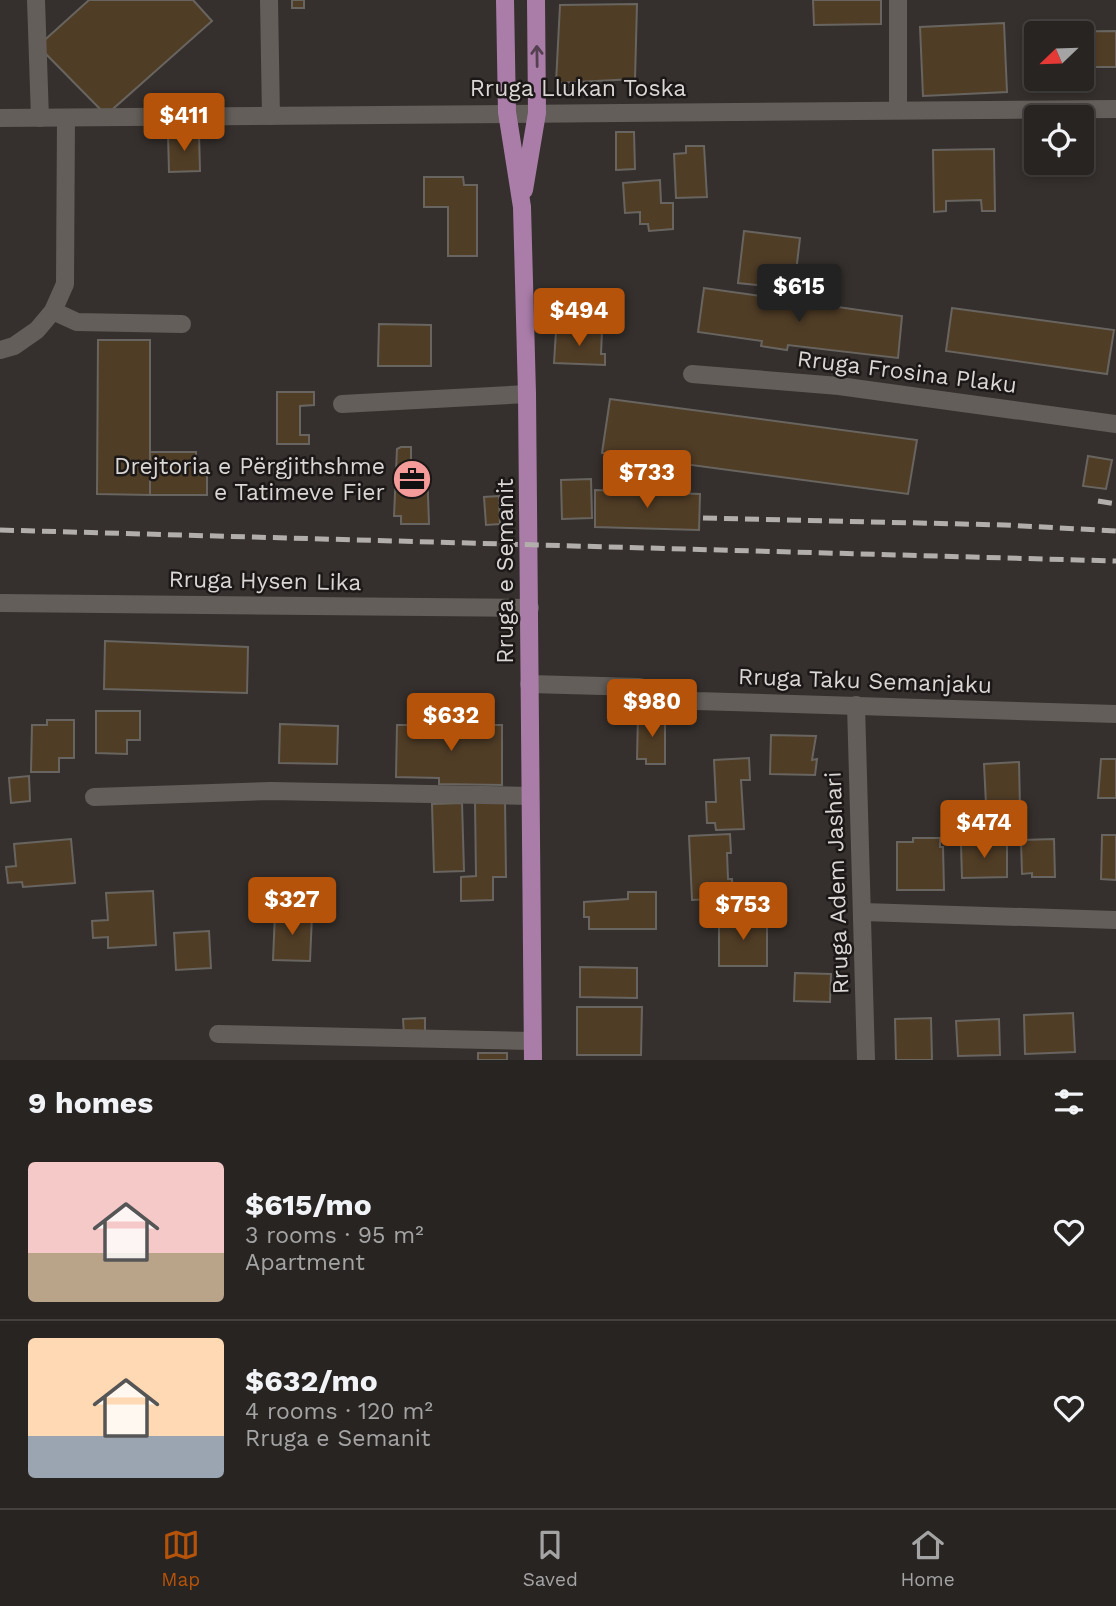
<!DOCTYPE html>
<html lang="en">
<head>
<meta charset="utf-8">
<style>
  body { margin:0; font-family:"Work Sans",sans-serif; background:#34302f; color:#f1f3f6; height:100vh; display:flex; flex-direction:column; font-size:26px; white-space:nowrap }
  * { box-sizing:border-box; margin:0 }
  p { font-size:23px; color:#a5a4a5 }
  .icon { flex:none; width:38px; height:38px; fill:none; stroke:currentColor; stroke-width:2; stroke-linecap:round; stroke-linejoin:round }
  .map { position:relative; height:1060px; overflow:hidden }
  .panel { display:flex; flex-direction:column; background:#282422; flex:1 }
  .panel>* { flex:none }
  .needle { width:46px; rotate:247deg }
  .controls { position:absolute; left:1024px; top:21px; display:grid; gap:14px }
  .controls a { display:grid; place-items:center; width:70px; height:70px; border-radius:7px; background:#282422; box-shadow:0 4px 10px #0003,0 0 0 2px #444140; font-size:35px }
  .price { position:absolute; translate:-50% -60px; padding:0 16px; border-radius:7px; background:#b45309; color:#fff; font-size:23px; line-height:46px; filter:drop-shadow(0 2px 4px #0008) }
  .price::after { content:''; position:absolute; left:50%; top:42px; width:21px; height:16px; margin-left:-10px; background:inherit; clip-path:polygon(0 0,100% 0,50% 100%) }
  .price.active { background:#222; color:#fff }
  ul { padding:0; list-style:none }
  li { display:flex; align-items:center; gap:21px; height:175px; padding:0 28px }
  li+li { border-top:2px solid #444140 }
  li span { display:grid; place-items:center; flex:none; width:196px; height:140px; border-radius:7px; color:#555 }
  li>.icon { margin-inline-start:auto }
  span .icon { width:84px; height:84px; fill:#fffc; stroke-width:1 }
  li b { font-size:30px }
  h2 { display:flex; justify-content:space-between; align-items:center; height:84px; padding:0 28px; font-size:30px }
  .dock { display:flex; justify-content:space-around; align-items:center; height:98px; border-top:2px solid #444140; background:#282422; font-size:19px; color:#a5a4a5 }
  .dock a { display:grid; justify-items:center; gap:4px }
  .dock .active { color:#b45309 }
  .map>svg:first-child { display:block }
  .building { fill:#503d26; stroke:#68645f; stroke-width:2 }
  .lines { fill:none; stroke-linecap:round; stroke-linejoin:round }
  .minor { stroke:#635e5a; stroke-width:18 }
  .major { stroke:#aa7da9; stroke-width:18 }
  .rail { stroke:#b2aeac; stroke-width:5; stroke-dasharray:14 7; stroke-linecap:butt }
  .oneway { stroke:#544051 }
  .labels { text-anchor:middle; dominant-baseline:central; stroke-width:5; stroke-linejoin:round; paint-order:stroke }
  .street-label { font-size:23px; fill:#d9d6d4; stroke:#1b1817 }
  .poi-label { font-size:23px; fill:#d9d6d4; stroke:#1b1817; text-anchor:end }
</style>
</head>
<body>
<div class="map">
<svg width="1116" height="1060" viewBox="0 0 1116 1060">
  <rect width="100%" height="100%" fill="#35302d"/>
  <g class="building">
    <path d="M89,0H193L212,21L106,115L38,46Z"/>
    <rect x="292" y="0" width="12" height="8"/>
    <path d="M813,0H881V24L814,25Z"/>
    <path d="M637,4L635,79L556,83L560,5Z"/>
    <path d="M1004,23L1007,92L923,96L920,27Z"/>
    <path d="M1116,31V67H1082V33H1036V67H1024L1023,32Z"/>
    <path d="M616,132H634L635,169L616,170Z"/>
    <path d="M168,134H199L200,171L169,172Z"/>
    <path d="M686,146H704L707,197L676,198L674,154L686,153Z"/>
    <path d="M994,149L995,211H982L981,200L946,201V211L934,212L933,150Z"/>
    <path d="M424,177H463L464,185H477V256H448V207H424Z"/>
    <path d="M660,180L661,203H673V229L649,231L648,224H640V212L625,213L623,183Z"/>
    <path d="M744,231L800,238L794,289L738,283Z"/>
    <path d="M704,288L902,316L898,358L788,345L787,350L761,346L762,341L698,332Z"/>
    <path d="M952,308L1114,330L1107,374L946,351Z"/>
    <path d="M379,324L431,325V366H378Z"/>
    <path d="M586,330H602L601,354H605V365L554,363L556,331Z"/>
    <path d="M98,340H150V495L97,494Z"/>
    <path d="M277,392H314V405L300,406V435H309V444H277Z"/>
    <path d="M610,399L917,440L908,494L602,453Z"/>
    <path d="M401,447H411V469L427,468L429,524H401V516H394L397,449Z"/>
    <path d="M150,452H196V469H207V495H150Z"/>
    <path d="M1088,456L1112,460L1106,489L1083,486Z"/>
    <path d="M591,479L592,518L562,519L561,480Z"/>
    <path d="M595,490L700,494L699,530L595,527Z"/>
    <path d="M499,496L500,524L486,525L484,497Z"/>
    <path d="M105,641L248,647L247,693L104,689Z"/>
    <path d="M96,711H140V740H127V754L96,753Z"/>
    <path d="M638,715H665V764H646V759H637Z"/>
    <path d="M47,720H74V758H59V772H31L32,725H47Z"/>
    <path d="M280,724L338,726L337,764L279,763Z"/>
    <path d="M397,725H502V785L439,784V778L396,777Z"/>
    <path d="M771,735L816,736L812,760L817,759L815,775L770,774Z"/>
    <path d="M749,758L750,780H741L744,829L716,830L715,823H707L706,802H716L714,760Z"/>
    <path d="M1101,759H1116V798H1098Z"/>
    <path d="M1019,762L1020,808L998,809V804H986L984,764Z"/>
    <path d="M29,776L30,801L11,803L9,778Z"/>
    <path d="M505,801L506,877H493V900L461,901V877L476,876L475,802Z"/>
    <path d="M462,803L464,871L434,872L432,804Z"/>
    <path d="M730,834L731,853H727L728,879H732L733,898L692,900L689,836Z"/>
    <path d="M1102,835H1116V880L1101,879Z"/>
    <path d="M913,838H940V847H943L944,890H897V842H913Z"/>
    <path d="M71,839L75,883L23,887L22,882L8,883L6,867L16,866L14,844Z"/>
    <path d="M1054,839L1055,877H1032V873L1022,874L1021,840Z"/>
    <path d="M978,840H989L990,844H1007V877L962,878L961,844H978Z"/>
    <path d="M153,891L156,945L108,948V937L93,938L92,921L108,920L106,893Z"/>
    <path d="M628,892H656V929H589V917H584V902L628,899Z"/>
    <path d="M275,914L312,915L310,961L273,960Z"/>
    <rect x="719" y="919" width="48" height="47"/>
    <path d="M209,931L211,968L176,970L174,933Z"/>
    <path d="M580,967L637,968V998L580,997Z"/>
    <path d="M795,973L831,974L830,1002L794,1001Z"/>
    <path d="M577,1007H642L641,1055H577Z"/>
    <path d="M1073,1013L1075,1052L1025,1054L1024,1015Z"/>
    <path d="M425,1018V1033L404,1034L403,1019Z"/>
    <path d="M931,1018L932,1060H896L895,1019Z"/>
    <path d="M999,1019L1000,1055L958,1056L956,1021Z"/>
    <rect x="478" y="1053" width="29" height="7"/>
  </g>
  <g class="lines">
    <g class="minor">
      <path d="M36,0L40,118"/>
      <path d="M269,0L271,116"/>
      <path d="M898,0V110"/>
      <path d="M0,118L1116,109"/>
      <path d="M53,311L77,322L182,324"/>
      <path d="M0,350L14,346L37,330L53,311L65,284L66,118"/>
      <path d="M692,374L839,386L1116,424"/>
      <path d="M342,404L527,394"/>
      <path d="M0,603L530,608"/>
      <path d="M529,684L639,687L696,701L1116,714"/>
      <path d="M856,705L866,1060"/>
      <path d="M94,797L271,791L530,796"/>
      <path d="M863,912L1116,920"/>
      <path d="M218,1034L532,1041"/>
    </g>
    <g class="major">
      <path d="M505,0L507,112L522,207L527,394L533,1060"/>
      <path d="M524,190L537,113L536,0"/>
    </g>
    <g class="rail">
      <path d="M1098,501L1116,504"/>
      <path d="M703,518L1005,525L1116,531"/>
      <path d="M0,530L1116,561"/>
    </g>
  </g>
  <defs><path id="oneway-shaft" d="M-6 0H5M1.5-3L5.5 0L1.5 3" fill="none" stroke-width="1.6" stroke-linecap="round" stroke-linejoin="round" transform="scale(1.75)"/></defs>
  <use class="oneway" href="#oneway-shaft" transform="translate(537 56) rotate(-91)"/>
  <defs>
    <g id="office-disc" transform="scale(2.0125)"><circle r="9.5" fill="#f59b9a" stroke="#1b1817"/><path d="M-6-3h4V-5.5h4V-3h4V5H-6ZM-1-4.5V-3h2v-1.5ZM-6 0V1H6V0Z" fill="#111"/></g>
  </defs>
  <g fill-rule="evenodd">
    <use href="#office-disc" x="412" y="479"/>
  </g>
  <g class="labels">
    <g class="street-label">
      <text x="578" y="88">Rruga Llukan Toska</text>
      <text transform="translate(907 372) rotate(7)">Rruga Frosina Plaku</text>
      <text transform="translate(505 571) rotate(-90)">Rruga e Semanit</text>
      <text transform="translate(265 581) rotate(1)">Rruga Hysen Lika</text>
      <text transform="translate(865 681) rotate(2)">Rruga Taku Semanjaku</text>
      <text transform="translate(837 883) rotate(-92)">Rruga Adem Jashari</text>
    </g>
    <g class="poi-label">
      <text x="385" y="466">Drejtoria e Përgjithshme<tspan x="385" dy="26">e Tatimeve Fier</tspan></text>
    </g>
  </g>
</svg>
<div class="controls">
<a><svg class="needle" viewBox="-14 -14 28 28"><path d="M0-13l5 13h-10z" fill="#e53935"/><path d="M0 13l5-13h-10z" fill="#a5a4a5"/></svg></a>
<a><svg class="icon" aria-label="locate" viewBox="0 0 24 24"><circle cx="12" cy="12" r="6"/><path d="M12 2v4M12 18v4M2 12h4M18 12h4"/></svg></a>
</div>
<b class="price" style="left:184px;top:153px">$411</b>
<b class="price active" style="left:799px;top:324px">$615</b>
<b class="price" style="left:579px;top:348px">$494</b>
<b class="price" style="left:647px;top:510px">$733</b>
<b class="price" style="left:652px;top:739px">$980</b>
<b class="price" style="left:451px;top:753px">$632</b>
<b class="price" style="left:984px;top:860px">$474</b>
<b class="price" style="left:292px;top:937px">$327</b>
<b class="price" style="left:743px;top:942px">$753</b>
</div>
<section class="panel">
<h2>9 homes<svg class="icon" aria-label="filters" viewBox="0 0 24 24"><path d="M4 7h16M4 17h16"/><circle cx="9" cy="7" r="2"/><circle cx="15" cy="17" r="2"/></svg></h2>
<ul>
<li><span style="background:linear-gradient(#f6c9c9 65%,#b9a48a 0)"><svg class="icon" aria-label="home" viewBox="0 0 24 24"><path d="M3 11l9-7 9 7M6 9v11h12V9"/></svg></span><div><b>$615/mo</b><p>3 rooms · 95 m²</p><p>Apartment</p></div><svg class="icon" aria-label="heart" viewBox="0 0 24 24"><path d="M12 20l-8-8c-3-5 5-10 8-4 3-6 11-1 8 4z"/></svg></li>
<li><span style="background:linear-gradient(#ffd9b3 70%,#9aa5b1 0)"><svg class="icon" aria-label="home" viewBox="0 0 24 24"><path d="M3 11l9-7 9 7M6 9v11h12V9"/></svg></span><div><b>$632/mo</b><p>4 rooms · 120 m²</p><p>Rruga e Semanit</p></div><svg class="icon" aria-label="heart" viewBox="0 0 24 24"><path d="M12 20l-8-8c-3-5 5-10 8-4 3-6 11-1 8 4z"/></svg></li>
</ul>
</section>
<nav class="dock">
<a class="active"><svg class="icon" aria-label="map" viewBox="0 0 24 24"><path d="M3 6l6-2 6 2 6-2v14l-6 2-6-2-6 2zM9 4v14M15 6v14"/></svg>Map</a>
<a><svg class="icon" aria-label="saved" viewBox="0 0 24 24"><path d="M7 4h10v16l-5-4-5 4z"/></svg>Saved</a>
<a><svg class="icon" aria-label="home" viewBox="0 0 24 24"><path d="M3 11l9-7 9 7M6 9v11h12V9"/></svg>Home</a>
</nav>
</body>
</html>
